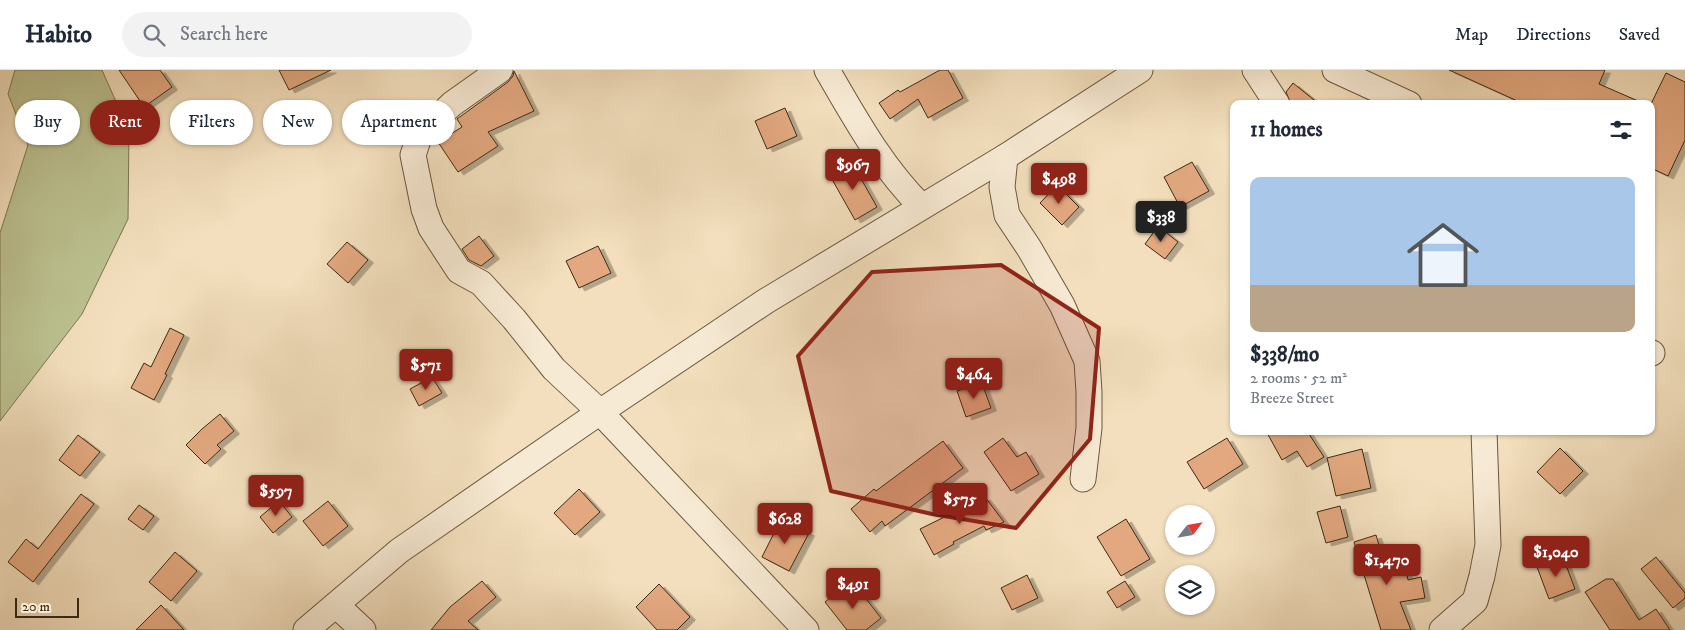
<!DOCTYPE html>
<html lang="en">
<head>
<meta charset="utf-8">
<style>
  body { margin:0; font-family:"IM FELL DW Pica",serif; background:#f2f2f3; color:#1f2937; height:100vh; display:flex; flex-direction:column; font-size:19px; white-space:nowrap }
  * { box-sizing:border-box; margin:0 }
  p { font-size:16px; color:#747a83 }
  .icon { flex:none; width:28px; height:28px; fill:none; stroke:currentColor; stroke-width:2; stroke-linecap:round; stroke-linejoin:round }
  .map { position:relative; flex:1; overflow:hidden }
  .sheet { position:absolute; left:1230px; top:30px; width:425px; height:335px; display:flex; flex-direction:column; background:#fff; border-radius:10px; box-shadow:0 1px 4px #0004 }
  .sheet>* { flex:none }
  .hud { position:absolute; left:15px; top:30px; width:475px; height:45px; display:flex; gap:10px }
  .needle { width:32px; rotate:59deg }
  .buttons { position:absolute; left:1165px; top:435px; display:grid; gap:10px }
  .buttons a { display:grid; place-items:center; width:50px; height:50px; border-radius:50%; background:#fff; box-shadow:0 1px 4px #0004; font-size:25px }
  .scale { position:absolute; left:15px; bottom:12px; width:64px; box-sizing:border-box; padding-left:5px; border:2px solid #3c2a11; border-top:0; font-size:14px; line-height:18px; white-space:nowrap; color:#3c2a11; -webkit-text-stroke:4px #f7ead4; paint-order:stroke }
  .price { position:absolute; translate:-50% -42px; padding:0 11px; border-radius:5px; background:#8f2418; color:#fff; font-size:16px; line-height:32px; filter:drop-shadow(0 1px 2px #0008) }
  .price::after { content:''; position:absolute; left:50%; top:30px; width:15px; height:11px; margin-left:-8px; background:inherit; clip-path:polygon(0 0,100% 0,50% 100%) }
  .price.current { background:#222; color:#fff }
  ul { padding:0; list-style:none }
  li { display:grid; align-content:center; gap:10px; height:265px; padding:0 20px }
  li+li { border-top:1px solid #e0e1e3 }
  li span { display:grid; place-items:center; height:155px; border-radius:10px; color:#555 }
  li>.icon { margin-inline-start:auto }
  span .icon { width:90px; height:90px; fill:#fffc; stroke-width:1 }
  li b { font-size:21px }
  h2 { display:flex; justify-content:space-between; align-items:center; height:60px; padding:0 20px; font-size:21px }
  .tag { padding:0 18px; border-radius:22px; background:#fff; box-shadow:0 1px 4px #0004; font-size:18px; line-height:45px }
  .tag.current { background:#8f2418; color:#fff }
  header { display:flex; align-items:center; gap:30px; box-sizing:border-box; height:70px; padding:0 25px; background:#fff; border-bottom:1px solid #e0e1e3 }
  header strong { font-size:24px }
  nav { display:flex; gap:28px; margin-inline-start:auto; font-size:18px }
  .search { width:350px; height:45px; background:#f2f2f3; display:flex; align-items:center; gap:12px; box-sizing:border-box; padding:0 18px; border-radius:28px; color:#747a83; font-size:19px }
  .map>svg:first-child { display:block }
  .green { fill:#bcc190; stroke:#7c7650 }
  .building { fill:#e3a87f; stroke:#3c2a11; filter:url(#shadow) }
  .lines { fill:none; stroke-linecap:round; stroke-linejoin:round }
  .street-casing { stroke:#6a573c; stroke-width:27 }
  .street { stroke:#f7ead4; stroke-width:25 }
  .marked { fill:#8f2418; fill-opacity:0.2; stroke:#8f2418; stroke-width:4; stroke-linejoin:round }
</style>
</head>
<body>
<header>
<strong>Habito</strong>
<div class="search"><svg class="icon" aria-label="search" viewBox="0 0 24 24"><circle cx="10" cy="10" r="6"/><path d="M15 15l6 6"/></svg>Search here</div>
<nav><a>Map</a><a>Directions</a><a>Saved</a></nav>
</header>
<div class="map">
<svg width="1685" height="560" viewBox="0 0 1685 560">
  <defs>
    <filter id="shadow"><feDropShadow dx="5.5" dy="3" stdDeviation="0" flood-color="#0004"/></filter>
  </defs>
  <rect width="100%" height="100%" fill="#f3dfbd"/>
  <filter id="stains"><feTurbulence type="fractalNoise" baseFrequency=".004" numOctaves="4"/><feColorMatrix values="0 0 0 0 .2 0 0 0 0 .09 0 0 0 0 .02 0 0 0 .5 -.17"/></filter>
  <radialGradient id="worn" r=".72"><stop offset=".6" stop-color="#630" stop-opacity="0"/><stop offset="1" stop-color="#630" stop-opacity=".3"/></radialGradient>
  <path class="green" d="M15,0H102L129,61L128,149L82,244L0,351V163L28,75L8,24Z"/>
  <g class="building">
    <path d="M119,0H160L172,17L144,37Z"/>
    <path d="M279,0H331L289,20Z"/>
    <path d="M940,0H948L963,28L928,48L918,29L890,49L879,33L898,20L900,22Z"/>
    <path d="M1449,0H1605L1599,14L1645,34H1524Z"/>
    <path d="M514,1L534,41L488,62L498,76L458,102L438,72L462,57L457,49L508,12L513,6Z"/>
    <path d="M1666,3L1685,12V70L1668,106L1651,98V34Z"/>
    <path d="M1293,13L1319,34H1291L1286,22Z"/>
    <path d="M785,38L797,66L767,79L755,51Z"/>
    <path d="M851,91L877,137L855,150L829,104Z"/>
    <path d="M1192,92L1209,121L1180,137L1164,107Z"/>
    <path d="M1057,115L1079,137L1062,155L1040,133Z"/>
    <path d="M1158,156L1178,172L1165,189L1145,174Z"/>
    <path d="M479,166L494,186L481,196L469,190L462,179Z"/>
    <path d="M347,172L368,190L348,213L327,194Z"/>
    <path d="M598,176L611,203L579,218L566,191Z"/>
    <path d="M170,258L184,265L165,304L167,305L154,330L131,318L144,293L151,297Z"/>
    <path d="M432,307L442,323L419,336L410,319Z"/>
    <path d="M982,313L991,338L966,347L957,321Z"/>
    <path d="M220,344L234,361L217,375L221,379L205,394L186,375L202,359Z"/>
    <path d="M1266,361H1307L1324,387L1307,397L1297,381L1282,390Z"/>
    <path d="M78,365L100,382L80,406L59,390Z"/>
    <path d="M1003,368L1017,387L1026,382L1039,404L1011,421L984,382Z"/>
    <path d="M1227,368L1243,394L1204,419L1187,392Z"/>
    <path d="M943,371L963,398L885,456L882,451L870,462L851,439L874,419L876,421Z"/>
    <path d="M1560,378L1583,401L1560,424L1537,402Z"/>
    <path d="M1362,379L1371,418L1336,426L1327,388Z"/>
    <path d="M579,419L600,442L575,465L554,443Z"/>
    <path d="M81,424L94,434L33,512L8,492L26,469L38,479Z"/>
    <path d="M985,427L1004,452L986,460L984,456L953,472L954,474L934,485L920,459Z"/>
    <path d="M279,431L292,447L273,463L260,447Z"/>
    <path d="M328,431L348,456L323,476L303,451Z"/>
    <path d="M139,435L154,446L143,460L128,449Z"/>
    <path d="M1340,436L1348,467L1326,473L1317,442Z"/>
    <path d="M781,449L809,463L789,501L762,487Z"/>
    <path d="M1126,449L1150,489L1121,506L1097,467Z"/>
    <path d="M1376,465L1388,505L1406,501L1408,510L1421,507L1425,528L1400,532L1411,560H1381L1354,472Z"/>
    <path d="M175,482L197,501L171,531L149,512Z"/>
    <path d="M1563,487L1575,519L1549,529L1537,497Z"/>
    <path d="M1656,487L1685,523V528L1673,538L1641,499Z"/>
    <path d="M1027,505L1038,528L1012,540L1001,518Z"/>
    <path d="M1606,509H1613L1639,550L1656,539L1670,560H1610L1585,522Z"/>
    <path d="M482,511L496,527L468,551L478,560H431L450,537Z"/>
    <path d="M1125,511L1135,527L1117,538L1107,522Z"/>
    <path d="M659,514L690,547L677,560H657L636,537Z"/>
    <path d="M856,516L881,548L866,560H847L825,532L837,522L842,528Z"/>
    <path d="M161,535L184,560H136Z"/>
  </g>
  <g class="lines">
    <g class="street-casing">
      <g id="street">
        <path d="M500,0L452,34L420,64L413,85L424,139L431,158L459,201L481,213L514,249L554,299L600,342L806,560"/>
        <path d="M827,0C855,48 881,96 921,136"/>
        <path d="M1255,0L1277,34"/>
        <path d="M1335,0L1409,34"/>
        <path d="M1005,87L1002,117L1007,145L1029,178L1062,235L1087,291L1089,322V358L1083,409"/>
        <path d="M1651,283H1652"/>
        <path d="M336,535L363,560"/>
        <path d="M306,560L399,481L600,342L766,231L1005,87L1140,0"/>
        <path d="M1442,560L1475,531L1482,506L1488,475L1484,361"/>
      </g>
    </g>
    <use href="#street" class="street"/>
  </g>
  <path class="marked" d="M1001,195L1099,258L1090,369L1016,458L932,444L831,421L798,286L872,202Z"/>
  <rect width="100%" height="100%" filter="url(#stains)"/>
  <rect width="100%" height="100%" fill="url(#worn)"/>
</svg>
<div class="buttons">
<a><svg class="needle" viewBox="-14 -14 28 28"><path d="M0-13l5 13h-10z" fill="#e53935"/><path d="M0 13l5-13h-10z" fill="#747a83"/></svg></a>
<a><svg class="icon" aria-label="layers" viewBox="0 0 24 24"><path d="M12 4l9 5-9 5-9-5zM3 14l9 5 9-5"/></svg></a>
</div>
<div class="scale">20 m</div>
<b class="price" style="left:853px;top:121px">$967</b>
<b class="price" style="left:1059px;top:135px">$498</b>
<b class="price current" style="left:1161px;top:173px">$338</b>
<b class="price" style="left:426px;top:321px">$571</b>
<b class="price" style="left:974px;top:330px">$464</b>
<b class="price" style="left:276px;top:447px">$597</b>
<b class="price" style="left:960px;top:455px">$575</b>
<b class="price" style="left:785px;top:475px">$628</b>
<b class="price" style="left:1556px;top:508px">$1,040</b>
<b class="price" style="left:1387px;top:516px">$1,470</b>
<b class="price" style="left:853px;top:540px">$491</b>
<div class="hud">
<a class="tag">Buy</a>
<a class="tag current">Rent</a>
<a class="tag">Filters</a>
<a class="tag">New</a>
<a class="tag">Apartment</a>
</div>
<section class="sheet">
<h2>11 homes<svg class="icon" aria-label="filters" viewBox="0 0 24 24"><path d="M4 7h16M4 17h16"/><circle cx="9" cy="7" r="2"/><circle cx="15" cy="17" r="2"/></svg></h2>
<ul>
<li><span style="background:linear-gradient(#a9c7e8 70%,#b9a48a 0)"><svg class="icon" aria-label="home" viewBox="0 0 24 24"><path d="M3 11l9-7 9 7M6 9v11h12V9"/></svg></span><div><b>$338/mo</b><p>2 rooms · 52 m²</p><p>Breeze Street</p></div></li>
</ul>
</section>
</div>
</body>
</html>
